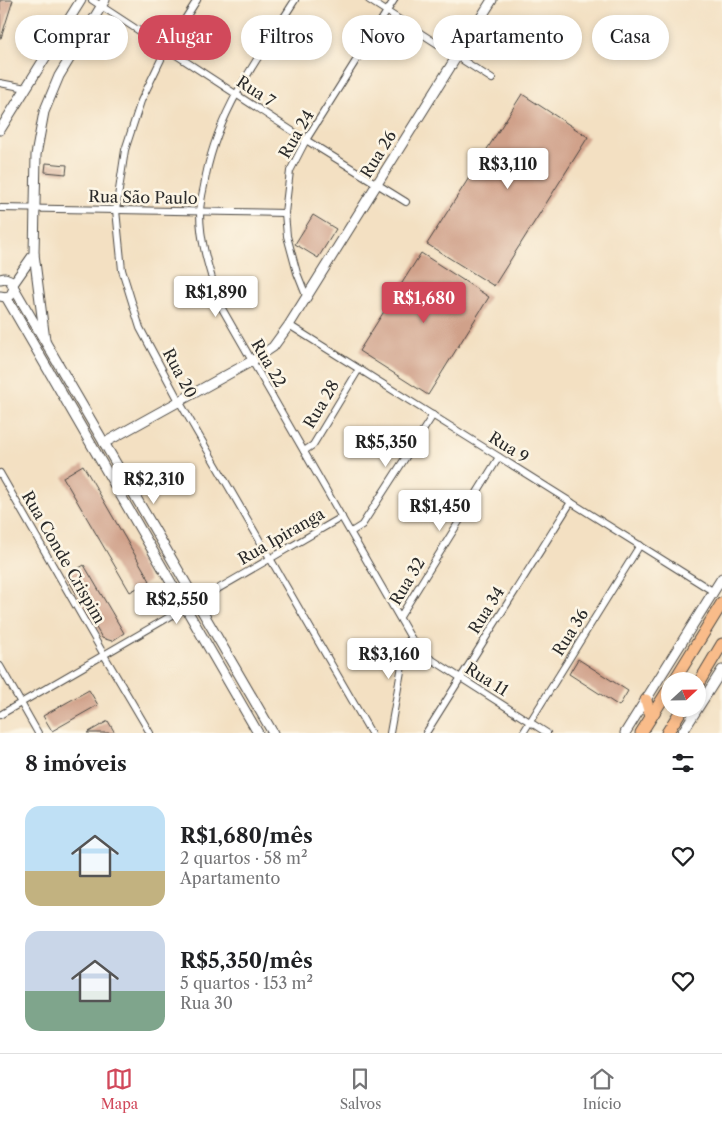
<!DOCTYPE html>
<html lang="pt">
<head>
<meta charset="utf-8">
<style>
  body { margin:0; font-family:"Libre Caslon Text",serif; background:#f2f2f2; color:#202124; height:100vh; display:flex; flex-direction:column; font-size:19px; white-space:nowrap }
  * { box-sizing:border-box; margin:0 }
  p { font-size:16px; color:#757577 }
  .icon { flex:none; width:28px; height:28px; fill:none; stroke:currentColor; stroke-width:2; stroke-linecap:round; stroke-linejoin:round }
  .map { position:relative; height:733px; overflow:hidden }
  .panel { display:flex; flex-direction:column; background:#fff; flex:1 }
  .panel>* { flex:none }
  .banner { position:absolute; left:15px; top:15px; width:692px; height:45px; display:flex; gap:10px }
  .needle { width:32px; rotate:68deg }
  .fabs { position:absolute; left:661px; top:672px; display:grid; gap:10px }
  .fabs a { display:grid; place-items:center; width:45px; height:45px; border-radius:50%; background:#fff; box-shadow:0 2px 8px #0003; font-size:25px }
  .price { position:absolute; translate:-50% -42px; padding:0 11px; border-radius:5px; background:#fff; color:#222; font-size:16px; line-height:32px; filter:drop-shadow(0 1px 2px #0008) }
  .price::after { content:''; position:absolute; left:50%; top:30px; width:15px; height:11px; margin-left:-8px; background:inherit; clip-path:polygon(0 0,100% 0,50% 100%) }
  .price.selected { background:#d1495b; color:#fff }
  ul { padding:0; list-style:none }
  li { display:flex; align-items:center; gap:15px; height:125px; padding:0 25px }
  li span { display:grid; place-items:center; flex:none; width:140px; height:100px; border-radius:15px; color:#555 }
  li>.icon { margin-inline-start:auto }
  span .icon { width:60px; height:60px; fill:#fffc; stroke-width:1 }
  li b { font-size:21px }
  h2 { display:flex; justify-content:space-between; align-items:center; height:60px; padding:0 25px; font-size:21px }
  .pill { padding:0 18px; border-radius:22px; background:#fff; box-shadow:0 2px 8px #0003; font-size:18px; line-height:45px }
  .pill.selected { background:#d1495b; color:#fff }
  .menu { display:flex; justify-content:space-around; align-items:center; height:70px; border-top:1px solid #e0e0e0; background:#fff; font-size:14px; color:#757577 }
  .menu a { display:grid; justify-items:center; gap:2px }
  .menu .selected { color:#d1495b }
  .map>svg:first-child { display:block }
  .building { fill:#d0a18a }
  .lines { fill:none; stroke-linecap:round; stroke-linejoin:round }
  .minor-casing { stroke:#494642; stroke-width:8 }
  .tertiary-casing { stroke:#494642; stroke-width:11 }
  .trunk-casing { stroke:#494642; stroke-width:13 }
  .minor { stroke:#fff; stroke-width:6 }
  .tertiary { stroke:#fff; stroke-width:9 }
  .trunk { stroke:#f9bc8a; stroke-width:11 }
  .labels { text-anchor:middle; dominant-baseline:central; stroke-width:5; stroke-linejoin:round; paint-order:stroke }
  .street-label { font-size:16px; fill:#2b2b2b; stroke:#fcf5e5 }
</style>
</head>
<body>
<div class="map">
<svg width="722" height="733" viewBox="0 0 722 733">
  <rect width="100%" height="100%" fill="#fcf5e5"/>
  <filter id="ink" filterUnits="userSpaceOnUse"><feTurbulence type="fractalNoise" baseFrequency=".02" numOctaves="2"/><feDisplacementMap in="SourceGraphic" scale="10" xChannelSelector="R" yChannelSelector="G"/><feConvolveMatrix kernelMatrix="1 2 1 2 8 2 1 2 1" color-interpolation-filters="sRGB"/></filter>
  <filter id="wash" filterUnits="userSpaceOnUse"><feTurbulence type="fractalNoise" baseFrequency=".0096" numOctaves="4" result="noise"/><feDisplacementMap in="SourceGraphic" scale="20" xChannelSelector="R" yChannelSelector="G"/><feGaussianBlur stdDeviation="1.12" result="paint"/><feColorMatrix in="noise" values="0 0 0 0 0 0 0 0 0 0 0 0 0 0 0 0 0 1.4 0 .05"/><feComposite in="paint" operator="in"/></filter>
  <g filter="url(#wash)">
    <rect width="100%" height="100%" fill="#f3e0c2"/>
    <g id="blocks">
      <g class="building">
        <path d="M0,0H13L1,38H0Z"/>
        <path d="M522,94L588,137L494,286L427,244Z"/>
        <path d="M46,163L67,165L66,174L45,172Z"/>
        <path d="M313,215L336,229L318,258L295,244Z"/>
        <path d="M421,253L489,297L428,395L359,351Z"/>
        <path d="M83,465L150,581L130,592L63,477Z"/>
        <path d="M84,565L124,633L112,641L102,638L66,576Z"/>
        <path d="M578,659L628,691L619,706L569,674Z"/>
        <path d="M89,690L98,705L52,731L43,716Z"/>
        <path d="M108,721L115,733H87Z"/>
      </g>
    </g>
  </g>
  <g filter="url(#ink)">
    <use href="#blocks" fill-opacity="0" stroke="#494642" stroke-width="1"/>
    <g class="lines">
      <g class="minor-casing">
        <g id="minor">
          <path d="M92,0L306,140L406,202"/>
          <path d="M197,0L166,49L141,101L125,150L116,210L122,270L140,328L179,401L371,733"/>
          <path d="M295,0C257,60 215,114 204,186C202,195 200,204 200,213C200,245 211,275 220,305L411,638L428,657L547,733"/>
          <path d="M369,0L492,79"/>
          <path d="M0,83L26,88"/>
          <path d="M0,208L285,213"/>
          <path d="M307,298L297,273L287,236L285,213L290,171L306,140L394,0"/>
          <path d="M289,325L714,592"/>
          <path d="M304,451L313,445L359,369"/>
          <path d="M0,473L104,655L150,733"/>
          <path d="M351,532L362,525L433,415"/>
          <path d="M400,617L499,457"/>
          <path d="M0,666L38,733"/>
          <path d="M0,715L342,517"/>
          <path d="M390,733L406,643L411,638"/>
          <path d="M426,733L571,502"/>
          <path d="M523,733L640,545"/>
        </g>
      </g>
      <g class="tertiary-casing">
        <g id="tertiary">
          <path d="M0,130L81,0"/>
          <path d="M0,279L5,278L10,280L14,288L11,295L6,297L0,296"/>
          <path d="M13,284L34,254"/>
          <path d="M14,288L273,733"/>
          <path d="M6,297L258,733"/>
          <path d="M45,340L34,254L36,155L44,112L59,76L105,0"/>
          <path d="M104,443L252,361L273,347L289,325L492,0"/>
          <path d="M625,733L722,578"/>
          <path d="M682,733L722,670"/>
        </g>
      </g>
      <g class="trunk-casing">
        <g id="trunk">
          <path d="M674,681L722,603"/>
          <path d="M698,684L722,644"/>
          <path d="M646,700L651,717"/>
          <path d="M641,733L670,687"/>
          <path d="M667,733L682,709"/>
        </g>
      </g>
      <use href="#minor" class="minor"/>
      <use href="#tertiary" class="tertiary"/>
      <use href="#trunk" class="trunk"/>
    </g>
  </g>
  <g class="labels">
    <g class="street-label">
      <text transform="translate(256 91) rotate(33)">Rua 7</text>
      <text transform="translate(296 134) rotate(-60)">Rua 24</text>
      <text transform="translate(378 154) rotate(-58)">Rua 26</text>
      <text transform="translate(143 197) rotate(1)">Rua São Paulo</text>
      <text transform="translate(269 363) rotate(60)">Rua 22</text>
      <text transform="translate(180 373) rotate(62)">Rua 20</text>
      <text transform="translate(321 404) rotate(-59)">Rua 28</text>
      <text transform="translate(509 447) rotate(32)">Rua 9</text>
      <text transform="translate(281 536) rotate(-30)">Rua Ipiranga</text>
      <text transform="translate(64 557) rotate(60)">Rua Conde Crispim</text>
      <text transform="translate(407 581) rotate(-59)">Rua 32</text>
      <text transform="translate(486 610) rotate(-58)">Rua 34</text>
      <text transform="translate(570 632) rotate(-58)">Rua 36</text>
      <text transform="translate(487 679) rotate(32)">Rua 11</text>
    </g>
  </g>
</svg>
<div class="fabs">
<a><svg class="needle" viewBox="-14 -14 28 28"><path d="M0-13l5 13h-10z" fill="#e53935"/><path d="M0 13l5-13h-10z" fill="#757577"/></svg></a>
</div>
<b class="price" style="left:508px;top:190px">R$3,110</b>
<b class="price" style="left:216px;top:318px">R$1,890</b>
<b class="price selected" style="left:424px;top:324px">R$1,680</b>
<b class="price" style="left:386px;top:468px">R$5,350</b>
<b class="price" style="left:154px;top:505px">R$2,310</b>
<b class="price" style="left:440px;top:532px">R$1,450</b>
<b class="price" style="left:177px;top:625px">R$2,550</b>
<b class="price" style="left:389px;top:680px">R$3,160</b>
<div class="banner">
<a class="pill">Comprar</a>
<a class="pill selected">Alugar</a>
<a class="pill">Filtros</a>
<a class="pill">Novo</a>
<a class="pill">Apartamento</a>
<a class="pill">Casa</a>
</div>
</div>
<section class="panel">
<h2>8 imóveis<svg class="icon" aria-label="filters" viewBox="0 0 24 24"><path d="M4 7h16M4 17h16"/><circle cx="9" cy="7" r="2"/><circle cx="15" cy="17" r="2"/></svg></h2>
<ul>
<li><span style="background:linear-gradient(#bfe0f5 65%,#c2b280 0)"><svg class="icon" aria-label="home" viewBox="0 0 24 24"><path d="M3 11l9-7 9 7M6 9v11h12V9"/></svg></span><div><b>R$1,680/mês</b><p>2 quartos · 58 m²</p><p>Apartamento</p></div><svg class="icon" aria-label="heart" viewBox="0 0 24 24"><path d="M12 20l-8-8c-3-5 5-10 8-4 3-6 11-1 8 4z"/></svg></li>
<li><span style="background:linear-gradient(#c9d6e8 60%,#7fa58c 0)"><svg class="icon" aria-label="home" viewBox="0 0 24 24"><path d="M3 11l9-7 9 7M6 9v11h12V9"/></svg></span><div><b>R$5,350/mês</b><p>5 quartos · 153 m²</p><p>Rua 30</p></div><svg class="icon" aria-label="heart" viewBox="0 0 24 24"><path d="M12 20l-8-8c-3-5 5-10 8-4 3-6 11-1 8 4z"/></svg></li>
</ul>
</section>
<nav class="menu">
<a class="selected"><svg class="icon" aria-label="map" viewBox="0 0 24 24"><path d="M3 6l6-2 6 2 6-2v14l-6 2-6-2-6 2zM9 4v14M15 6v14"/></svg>Mapa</a>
<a><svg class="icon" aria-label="saved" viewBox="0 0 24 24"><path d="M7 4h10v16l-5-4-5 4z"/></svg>Salvos</a>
<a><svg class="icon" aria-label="home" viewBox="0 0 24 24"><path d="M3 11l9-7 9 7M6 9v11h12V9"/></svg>Início</a>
</nav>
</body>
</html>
